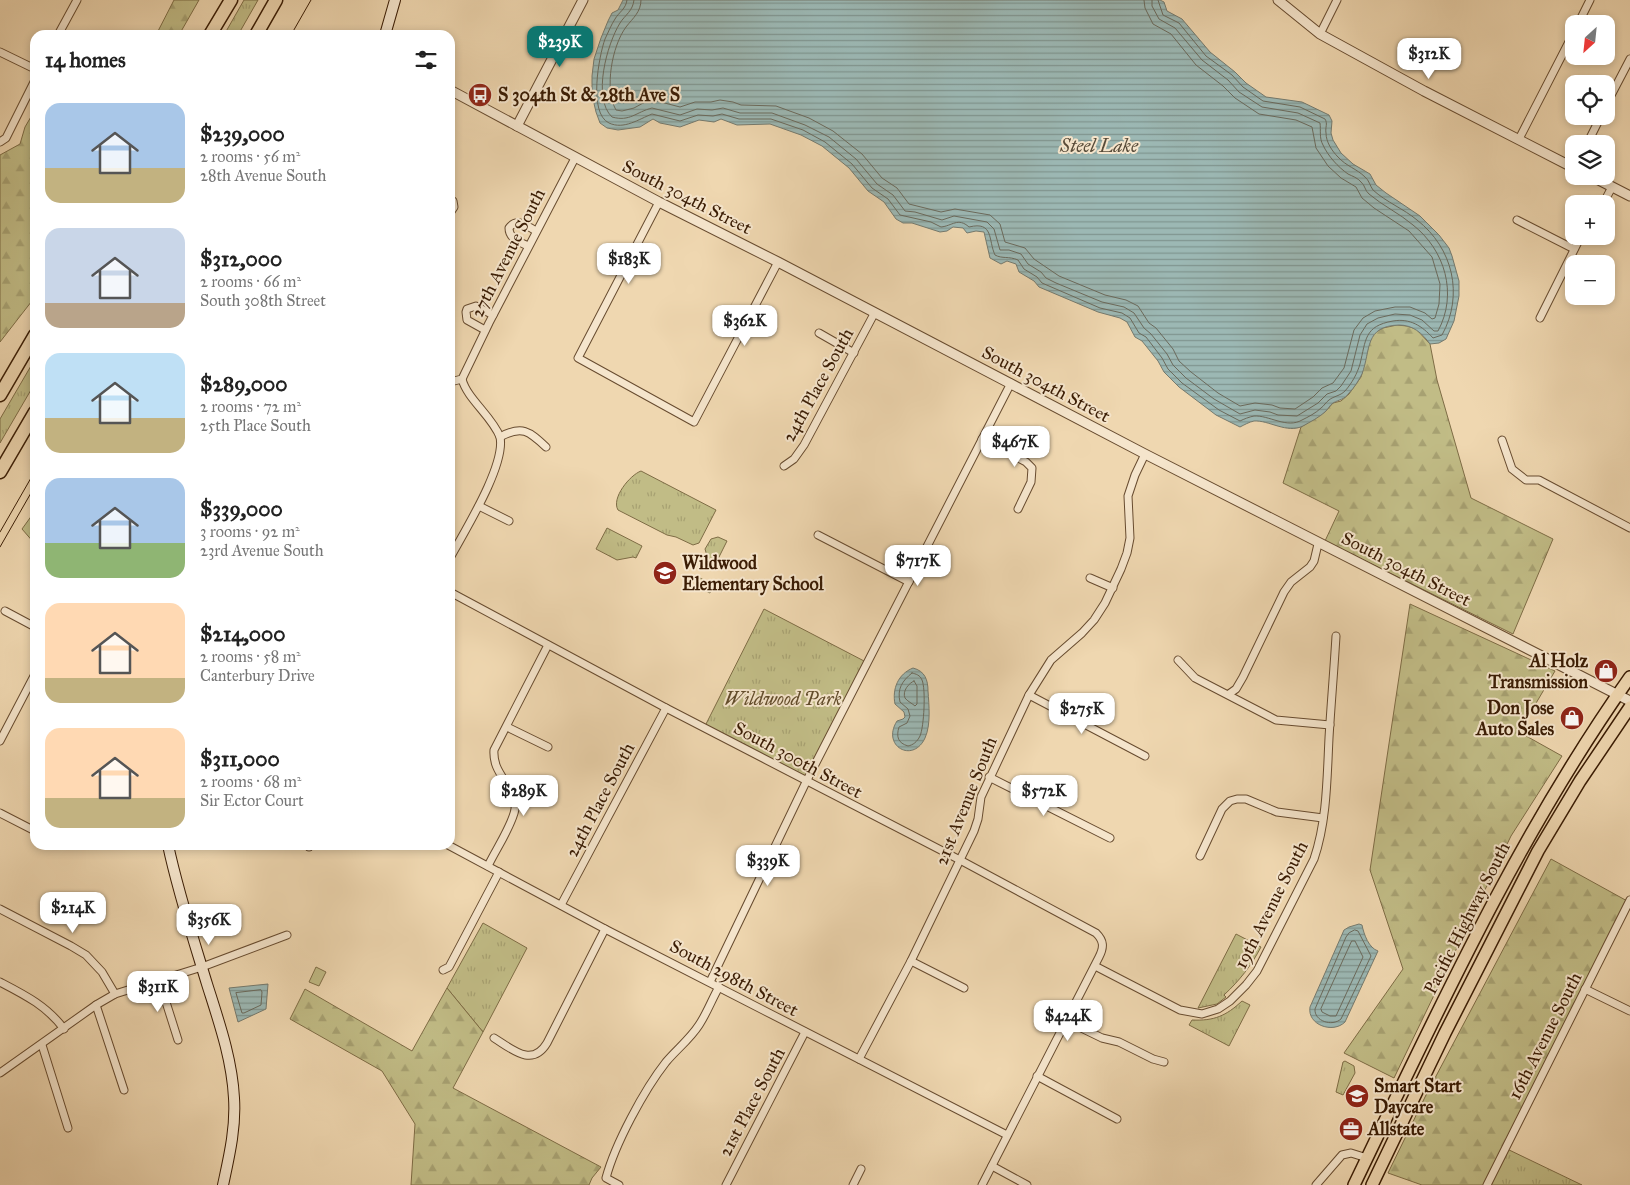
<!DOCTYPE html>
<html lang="en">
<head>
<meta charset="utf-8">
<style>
  body { margin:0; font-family:"IM FELL Great Primer",serif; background:#f6f6f6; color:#222; height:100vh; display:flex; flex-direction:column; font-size:19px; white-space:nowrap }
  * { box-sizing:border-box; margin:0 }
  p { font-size:16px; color:#767676 }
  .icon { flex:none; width:28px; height:28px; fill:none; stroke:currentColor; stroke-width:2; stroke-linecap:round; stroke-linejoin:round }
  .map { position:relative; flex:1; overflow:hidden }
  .side { position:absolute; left:30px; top:30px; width:425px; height:820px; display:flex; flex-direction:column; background:#fff; border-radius:15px; box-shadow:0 2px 8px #0003 }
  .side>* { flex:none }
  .needle { width:32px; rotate:207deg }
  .controls { position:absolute; left:1565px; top:15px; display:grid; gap:10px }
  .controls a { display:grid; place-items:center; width:50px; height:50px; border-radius:10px; background:#fff; box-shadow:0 2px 8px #0003; font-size:25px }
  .price { position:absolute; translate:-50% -42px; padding:0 11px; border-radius:10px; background:#fff; color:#222; font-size:16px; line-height:32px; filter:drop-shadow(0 1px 2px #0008) }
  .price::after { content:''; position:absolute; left:50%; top:30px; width:15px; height:11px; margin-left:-8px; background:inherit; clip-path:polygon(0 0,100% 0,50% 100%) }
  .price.on { background:#0f766e; color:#fff }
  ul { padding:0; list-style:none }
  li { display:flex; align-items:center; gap:15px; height:125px; padding:0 15px }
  li span { display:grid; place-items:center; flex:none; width:140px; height:100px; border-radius:15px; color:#555 }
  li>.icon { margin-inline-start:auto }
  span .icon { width:60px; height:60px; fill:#fffc; stroke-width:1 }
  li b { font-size:21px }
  h2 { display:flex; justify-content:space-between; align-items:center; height:60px; padding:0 15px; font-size:21px }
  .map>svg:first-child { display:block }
  .grass { fill:url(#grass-tufts); stroke:#7e6c45 }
  .forest { fill:url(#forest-firs); stroke:#7e6c45 }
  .pitch { fill:#c1bc86; stroke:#7e6c45 }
  .water { fill:url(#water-rules); stroke:#757a6e }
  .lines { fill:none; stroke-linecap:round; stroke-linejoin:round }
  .shore { stroke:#6b6a5c; stroke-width:1 }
  .minor-casing { stroke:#674b2f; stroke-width:9 }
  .tertiary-casing { stroke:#674b2f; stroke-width:11 }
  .secondary-casing { stroke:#3a1c04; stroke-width:12 }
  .primary-casing { stroke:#3a1c04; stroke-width:14 }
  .motorway-casing { stroke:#3a1c04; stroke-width:15 }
  .minor { stroke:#f5e5cc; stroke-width:7 }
  .tertiary { stroke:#f5e5cc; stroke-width:9 }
  .secondary { stroke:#f5e5cc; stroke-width:10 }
  .primary { stroke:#efd7b0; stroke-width:11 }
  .motorway { stroke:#efd7b0; stroke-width:12 }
  .tram { stroke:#3a1c04; stroke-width:1 }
  .labels { text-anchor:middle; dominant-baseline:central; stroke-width:4; stroke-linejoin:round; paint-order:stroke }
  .poi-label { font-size:18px; font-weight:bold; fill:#3a1c04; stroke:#f5e5cc; text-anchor:start }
  .street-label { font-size:18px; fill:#3a1c04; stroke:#f5e5cc }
  .park-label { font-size:18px; font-style:italic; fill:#624c2b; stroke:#f5e5cc }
  .water-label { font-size:19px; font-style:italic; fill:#574b39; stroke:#f5e5cc }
</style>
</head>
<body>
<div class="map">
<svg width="1630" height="1185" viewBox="0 0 1630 1185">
  <defs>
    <pattern id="grass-tufts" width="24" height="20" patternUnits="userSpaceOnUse" patternTransform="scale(1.25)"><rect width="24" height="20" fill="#c1bc86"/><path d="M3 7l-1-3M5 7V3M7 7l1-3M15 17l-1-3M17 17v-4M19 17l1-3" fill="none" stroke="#a7a172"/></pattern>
    <pattern id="forest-firs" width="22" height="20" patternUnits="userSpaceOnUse" patternTransform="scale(1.25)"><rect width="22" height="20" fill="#c1bc86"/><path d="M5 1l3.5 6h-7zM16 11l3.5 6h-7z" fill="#a7a172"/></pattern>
    <pattern id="water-rules" width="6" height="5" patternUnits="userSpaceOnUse" patternTransform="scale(1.25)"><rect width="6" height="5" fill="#9cb8b4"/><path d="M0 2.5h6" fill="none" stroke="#809590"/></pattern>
  </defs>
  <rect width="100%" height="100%" fill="#efd7b0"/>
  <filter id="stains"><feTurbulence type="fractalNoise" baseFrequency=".004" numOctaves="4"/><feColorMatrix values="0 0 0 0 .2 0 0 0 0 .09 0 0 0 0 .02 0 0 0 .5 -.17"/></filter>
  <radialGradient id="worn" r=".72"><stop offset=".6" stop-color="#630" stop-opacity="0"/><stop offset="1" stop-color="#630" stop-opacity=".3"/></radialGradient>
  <g class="grass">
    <path d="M244,0H258L238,35H224Z"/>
    <path d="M35,359V383L0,443V419Z"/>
    <path d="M641,471L716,510L699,543L693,545L676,537L667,535L618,510C611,498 630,475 641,471Z"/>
    <path d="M607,528L642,546L636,558L633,557L617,560L596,549Z"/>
    <path d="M718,537L727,541L716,563L708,559L705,549L711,539Z"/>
    <path d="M700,578L713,585L710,593L696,586Z"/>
    <path d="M764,609L866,662L806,782L704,728Z"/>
    <path d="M483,923L527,948L483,1032L447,988Z"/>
    <path d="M1236,934L1261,947C1251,966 1240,980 1224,995L1226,997L1217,1004L1198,1008Z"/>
    <path d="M1242,1001L1250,1005L1229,1046L1189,1025L1192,1020C1214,1021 1226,1016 1242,1001Z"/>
    <path d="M1345,1061L1354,1066L1355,1073L1343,1095L1336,1092L1343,1062Z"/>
    <path d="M1505,1148L1582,1185H1487Z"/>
  </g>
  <g class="forest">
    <path d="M174,0H199L179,35H156Z"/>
    <path d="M35,110V258L32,263L35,297L0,342V155L20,144L25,127Z"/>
    <path d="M1397,325L1407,326L1416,329L1430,344L1437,380L1471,498L1553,539L1513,634L1325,541L1339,511L1283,483L1301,427L1325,412L1333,403L1341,401L1349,394L1361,377L1370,340L1375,332L1383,328Z"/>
    <path d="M35,511V544L22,529Z"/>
    <path d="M1410,604L1555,671L1519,732L1562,756L1511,836L1394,1078L1344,1053L1403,969L1370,870Z"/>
    <path d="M1551,859L1629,902L1488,1185H1422L1388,1173L1426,1095Z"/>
    <path d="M447,988L483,1032L453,1088L601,1167L592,1178L589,1185H411L415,1124L382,1071L290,1019L305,989L412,1051Z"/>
  </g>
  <path class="pitch" d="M316,967L326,972L319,986L309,982Z"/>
  <g class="water">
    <path d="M623,0H1160L1164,2L1167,11L1182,19L1210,52L1235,72L1246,83L1266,97L1302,102L1329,115L1332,121L1331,133L1333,140L1341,153L1353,164L1370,174L1376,185L1386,193L1420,216L1439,235L1449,248L1452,256L1459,281V296L1454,321L1446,339L1439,343L1430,344C1422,333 1413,325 1399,325C1364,326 1371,350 1362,374C1359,380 1354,388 1349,393C1344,400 1340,399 1333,403C1330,405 1328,409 1326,411C1320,417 1310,422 1303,426C1287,434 1269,420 1254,421C1249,422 1244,425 1240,427L1216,415L1179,387L1164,372L1158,361L1142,341L1135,337L1127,322L1120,318L1098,312L1039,287L1034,281L1019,272L1016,264L1007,261L1001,264L990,258L984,232L976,231L967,233L963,228L953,227L947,231L940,232L912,223H903L896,219L884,202L868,191L849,168L822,146L801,135L770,124L737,125L721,119L714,122L699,120L680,127L660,123L653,119L640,127L618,130L607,128L600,123L596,112L592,95V76L594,59L601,38L608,21L612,13L618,10Z"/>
    <path d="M913,668C925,671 928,680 928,691C929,705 931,725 925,738C913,764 881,746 897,721L903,719L905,717L904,712L895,704C892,689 898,674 913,668Z"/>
    <path d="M1359,924L1362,925C1364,935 1369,948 1378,951L1345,1022C1333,1034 1307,1025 1310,1007L1344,930L1349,927Z"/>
    <path d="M268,984L266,1009L238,1022L229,988Z"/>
  </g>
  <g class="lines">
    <g class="shore">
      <path d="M627,0C626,9 619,12 615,19C611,25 608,33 605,39C599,56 588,113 609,123C624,130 639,119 652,114L680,121L698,115L713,116L722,114L739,119H771L803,130L825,142L852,164L872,188L888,199L900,215L931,222L941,227C952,226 958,217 969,227C994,221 988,240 995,255C1002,259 1009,256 1018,260L1024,269L1037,277L1042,283L1100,308L1122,313L1130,318L1139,333L1146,337L1162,358L1168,369L1182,383L1219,410L1240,421C1244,419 1249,417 1254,416C1269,415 1287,429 1302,420C1308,417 1316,413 1321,408C1324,406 1326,402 1329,400C1334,396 1340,396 1345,391C1352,383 1357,374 1360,364C1366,340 1364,326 1393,321C1410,318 1422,326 1433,338L1442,335C1464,295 1453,248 1417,220C1404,209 1386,202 1373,190C1370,186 1369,180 1365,177C1357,169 1346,166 1338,157C1332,151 1326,142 1326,133C1325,127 1328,124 1325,119L1300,107L1263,101L1243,87L1232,75L1206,56L1179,23L1163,15L1158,0"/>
      <path d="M634,0C633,11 625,15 620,23C607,44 592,98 612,117C630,122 636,112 652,108L680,115L697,109L712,110L723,108L740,113H772L805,125L829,137L856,159L877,184L893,195L905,211L915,212L942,220L954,216L987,222L994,229L1000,250H1009L1021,254L1028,264L1041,272L1046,278L1056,283L1102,302L1124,307L1134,313L1144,328L1151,334L1167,354L1173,365L1186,378L1214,399L1240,414L1255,410L1270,412L1278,415L1297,416L1318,403L1327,394L1336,391L1341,386L1351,371L1360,335L1367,324L1378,318L1395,314L1410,315L1422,320L1434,331H1438C1458,294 1445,250 1413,225C1399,213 1383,206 1369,194C1365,191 1365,185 1361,182C1358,178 1352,176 1348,174C1338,167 1328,156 1323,145C1319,138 1321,130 1320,123L1298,113L1262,107L1239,92L1228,80L1202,60L1175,28L1159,19L1152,6V0"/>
      <path d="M641,0C641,12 633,18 626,27C612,46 604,89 616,110L622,111L634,108L645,102L653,100L680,107L695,102H711L720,100L733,102L741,105L776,106L809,118L833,131L862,154L882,178L897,188L909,204L941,212L955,209L990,215L1000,224L1005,242L1025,248L1034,259L1059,276L1105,295L1126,300L1138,306L1149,323L1156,328L1173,349L1179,361L1191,372L1218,393L1240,406L1255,403L1272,405L1280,408L1295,409L1313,397L1322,388L1333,383L1344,368L1354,330L1363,318L1375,311L1395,307H1410L1425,313L1432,319L1435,318L1439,304L1440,284L1432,257L1409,231L1374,208L1362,198L1356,187L1341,178L1328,166L1316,148L1312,127L1296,120L1259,114L1235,98L1223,86L1196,65L1171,34L1153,24L1145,8L1144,0"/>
      <path d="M912,673C916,674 920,675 922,680C926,689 924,727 920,736C917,742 913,745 908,746C898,743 896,737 899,727L907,723L910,716L908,709L900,702C897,689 902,681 912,673Z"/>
      <path d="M914,681L917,686V704L915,706C913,704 907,701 905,698C902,691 909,683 914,681Z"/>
      <path d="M1355,930L1358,931L1371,956L1341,1019C1332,1027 1314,1021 1315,1009L1346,937L1349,933Z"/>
      <path d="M1352,941H1355L1363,957L1336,1016H1330L1322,1012L1321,1009Z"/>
      <path d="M261,990L262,992L261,1005L244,1013H242L236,993Z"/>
    </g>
    <g class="minor-casing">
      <g id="minor">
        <path d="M1578,24L1590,0"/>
        <path d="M1320,34L1337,0"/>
        <path d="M58,35L77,0"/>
        <path d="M0,52L35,69"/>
        <path d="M1606,105L1630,59"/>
        <path d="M1519,139L1574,32"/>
        <path d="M0,142L6,138L35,80"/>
        <path d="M1587,144L1601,116"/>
        <path d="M450,199L453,201L454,207L450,213"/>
        <path d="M659,202L578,358L694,422L778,262"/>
        <path d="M1603,204L1612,187"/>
        <path d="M1517,220L1574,249"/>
        <path d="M528,246C520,242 509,239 509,228C517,217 527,226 536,231"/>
        <path d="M1540,318L1581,236"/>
        <path d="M485,330L467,320L466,312L467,309L476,306L493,315"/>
        <path d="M819,333L854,353"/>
        <path d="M462,379C467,399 492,416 500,437C522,425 529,431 546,447"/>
        <path d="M450,382L462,379L489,323L575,158"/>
        <path d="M982,439L1026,462L1032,468L1031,482L1018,509"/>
        <path d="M1502,440L1512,469L1526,480H1539L1630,528"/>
        <path d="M784,466L794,459L804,445L874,314"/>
        <path d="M479,506L509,521"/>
        <path d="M818,535L909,582"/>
        <path d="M450,558C464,532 506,465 500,437"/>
        <path d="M1090,578L1113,588"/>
        <path d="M450,592L666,708L960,860L1096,933C1104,941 1104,947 1099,957L982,1185"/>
        <path d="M5,611L35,627"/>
        <path d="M1178,660L1195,678L1276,720L1330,725"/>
        <path d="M1229,694L1236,689L1243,677L1284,592L1291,582L1310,567L1314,561L1318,544"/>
        <path d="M1029,695L1145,756"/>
        <path d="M507,727L548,747"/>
        <path d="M0,741L35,674"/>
        <path d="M989,777L1110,838"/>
        <path d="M0,813L35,831"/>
        <path d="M448,845L605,929L1007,1135"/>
        <path d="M309,847V845"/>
        <path d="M1200,856L1222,809L1230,801L1237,799H1246L1277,812L1323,818"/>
        <path d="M488,866C495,851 513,824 515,809C516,800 511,789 506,783C499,772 493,764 494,750L548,645"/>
        <path d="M561,905L666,708"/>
        <path d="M0,909L71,946L86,955L102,972L115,994"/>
        <path d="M911,961L964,988"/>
        <path d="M1095,966L1180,1010L1202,1014L1218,1009L1230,1001L1246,985L1257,971L1314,859C1327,821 1327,778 1329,738C1331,704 1334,670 1336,636"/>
        <path d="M443,970L449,967L499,872"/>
        <path d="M159,980L178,1040"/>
        <path d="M0,982C25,995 47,1006 64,1029"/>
        <path d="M710,982L806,782L1011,383"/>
        <path d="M1585,989L1630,1011"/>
        <path d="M96,1005L124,1090"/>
        <path d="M1067,1021L1102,1038L1119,1042L1153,1059L1164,1062"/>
        <path d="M494,1038C512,1049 532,1068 547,1043L605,929"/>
        <path d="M42,1045L68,1128"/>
        <path d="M859,1059L911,961L974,831L978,819L981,797L1029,695L1051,660L1082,633L1094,620L1105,603L1121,569L1127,553L1130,538L1128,496L1135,475L1145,454"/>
        <path d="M0,1073L96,1005L115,994L202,967L287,935"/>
        <path d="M1037,1076L1117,1119"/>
        <path d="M992,1166L1027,1185"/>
        <path d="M619,1185L606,1178C615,1144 644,1090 666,1062C677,1049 690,1039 699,1025C707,1013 712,999 719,987"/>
        <path d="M726,1185L805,1032"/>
        <path d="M853,1185L861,1169"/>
        <path d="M1316,1185L1342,1155L1351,1153L1367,1158"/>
        <path d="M1487,1185L1630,900"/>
      </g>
    </g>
    <g class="tertiary-casing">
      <g id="tertiary">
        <path d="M1278,0L1320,34L1424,91L1574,168"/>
        <path d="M450,90L659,202L778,262L1145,454L1630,701"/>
        <path d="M517,126L583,0"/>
        <path d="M1591,176L1630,196"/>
      </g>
    </g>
    <g class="secondary-casing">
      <g id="secondary">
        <path d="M385,35L395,0"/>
        <path d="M168,845C178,892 193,938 207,984C219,1022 232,1059 234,1098C236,1128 229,1157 223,1185"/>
      </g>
    </g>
    <g class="primary-casing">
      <g id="primary">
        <path d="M1354,1185C1438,1011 1518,835 1630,677"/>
        <path d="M1372,1185L1445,1033L1538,851L1580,781L1630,707"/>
      </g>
    </g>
    <g class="motorway-casing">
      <g id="motorway">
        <path d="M210,35L231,0"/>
        <path d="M256,35L276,0"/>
        <path d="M0,395L35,335"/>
        <path d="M0,472L35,412"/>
      </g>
    </g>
    <use href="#minor" class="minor"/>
    <use href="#tertiary" class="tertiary"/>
    <use href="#secondary" class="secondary"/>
    <use href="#primary" class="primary"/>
    <use href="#motorway" class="motorway"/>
    <g class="tram">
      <path d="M291,35L311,0"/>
      <path d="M0,532L35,471"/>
      <path d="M0,547L35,486"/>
    </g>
  </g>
  <defs>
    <g id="bus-disc" transform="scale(1.25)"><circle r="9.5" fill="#8f2418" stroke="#f5e5cc"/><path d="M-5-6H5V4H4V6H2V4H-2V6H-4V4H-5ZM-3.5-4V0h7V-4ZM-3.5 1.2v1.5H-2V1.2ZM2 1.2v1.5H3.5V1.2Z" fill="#fff"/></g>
    <g id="school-disc" transform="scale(1.25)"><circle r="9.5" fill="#8f2418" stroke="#f5e5cc"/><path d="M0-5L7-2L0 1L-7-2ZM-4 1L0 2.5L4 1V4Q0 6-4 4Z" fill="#fff"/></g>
    <g id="shop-disc" transform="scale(1.25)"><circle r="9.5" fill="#8f2418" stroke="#f5e5cc"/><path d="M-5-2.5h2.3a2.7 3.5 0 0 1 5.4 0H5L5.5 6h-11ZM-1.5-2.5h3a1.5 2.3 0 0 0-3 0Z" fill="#fff"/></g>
    <g id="office-disc" transform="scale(1.25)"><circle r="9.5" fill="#8f2418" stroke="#f5e5cc"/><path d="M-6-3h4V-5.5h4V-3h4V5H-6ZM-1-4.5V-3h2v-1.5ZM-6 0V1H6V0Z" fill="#fff"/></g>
  </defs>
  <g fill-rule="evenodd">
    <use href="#bus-disc" x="480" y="95"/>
    <use href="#school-disc" x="665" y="573"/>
    <use href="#shop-disc" x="1606" y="671"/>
    <use href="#shop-disc" x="1572" y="718"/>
    <use href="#school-disc" x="1357" y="1096"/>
    <use href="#office-disc" x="1351" y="1129"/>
  </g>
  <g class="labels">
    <g class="poi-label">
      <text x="498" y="95">S 304th St &amp; 28th Ave S</text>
      <text x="682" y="563">Wildwood<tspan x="682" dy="21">Elementary School</tspan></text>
      <text x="1588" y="661" text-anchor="end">Al Holz<tspan x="1588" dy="21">Transmission</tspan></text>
      <text x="1554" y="708" text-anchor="end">Don Jose<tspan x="1554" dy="21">Auto Sales</tspan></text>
      <text x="1374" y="1086">Smart Start<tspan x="1374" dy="21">Daycare</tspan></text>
      <text x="1368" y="1129">Allstate</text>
    </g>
    <g class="street-label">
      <text transform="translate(687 197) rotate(27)">South 304th Street</text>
      <text transform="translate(508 253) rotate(-63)">27th Avenue South</text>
      <text transform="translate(1046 384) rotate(28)">South 304th Street</text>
      <text transform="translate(818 385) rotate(-61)">24th Place South</text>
      <text transform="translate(1406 569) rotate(27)">South 304th Street</text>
      <text transform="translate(798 760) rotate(28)">South 300th Street</text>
      <text transform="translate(600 800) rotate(-62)">24th Place South</text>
      <text transform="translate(966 801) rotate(-68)">21st Avenue South</text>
      <text transform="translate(1271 905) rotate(-63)">19th Avenue South</text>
      <text transform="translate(1467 918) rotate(-63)">Pacific Highway South</text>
      <text transform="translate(734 978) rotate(28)">South 298th Street</text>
      <text transform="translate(1545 1036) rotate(-63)">16th Avenue South</text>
      <text transform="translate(752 1102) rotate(-62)">21st Place South</text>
    </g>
    <g class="park-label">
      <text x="783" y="699">Wildwood Park</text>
    </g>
    <g class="water-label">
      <text x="1099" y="145">Steel Lake</text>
    </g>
  </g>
  <rect width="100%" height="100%" filter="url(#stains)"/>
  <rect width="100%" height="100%" fill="url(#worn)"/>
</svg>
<div class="controls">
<a><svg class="needle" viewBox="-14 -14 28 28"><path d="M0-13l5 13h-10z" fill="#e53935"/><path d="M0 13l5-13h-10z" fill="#767676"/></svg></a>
<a><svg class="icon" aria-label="locate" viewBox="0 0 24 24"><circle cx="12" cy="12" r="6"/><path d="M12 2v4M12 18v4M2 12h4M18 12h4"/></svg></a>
<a><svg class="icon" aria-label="layers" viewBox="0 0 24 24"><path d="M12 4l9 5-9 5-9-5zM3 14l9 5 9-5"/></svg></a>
<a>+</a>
<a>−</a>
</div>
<b class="price on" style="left:560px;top:68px">$239K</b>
<b class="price" style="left:1429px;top:80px">$312K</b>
<b class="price" style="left:629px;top:285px">$183K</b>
<b class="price" style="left:745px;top:347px">$362K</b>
<b class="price" style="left:1015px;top:468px">$467K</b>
<b class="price" style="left:918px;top:587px">$717K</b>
<b class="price" style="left:1082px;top:735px">$275K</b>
<b class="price" style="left:524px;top:817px">$289K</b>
<b class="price" style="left:1044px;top:817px">$572K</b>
<b class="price" style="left:768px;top:887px">$339K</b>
<b class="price" style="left:73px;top:934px">$214K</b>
<b class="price" style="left:209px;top:946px">$356K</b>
<b class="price" style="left:158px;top:1013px">$311K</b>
<b class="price" style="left:1068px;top:1042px">$424K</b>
<section class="side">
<h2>14 homes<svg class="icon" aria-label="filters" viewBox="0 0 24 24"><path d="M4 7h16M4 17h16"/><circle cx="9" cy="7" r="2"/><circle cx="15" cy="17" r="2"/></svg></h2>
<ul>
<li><span style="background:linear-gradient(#a9c7e8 65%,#c2b280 0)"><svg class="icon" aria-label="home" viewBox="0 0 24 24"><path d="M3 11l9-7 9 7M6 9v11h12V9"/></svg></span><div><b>$239,000</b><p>2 rooms · 56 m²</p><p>28th Avenue South</p></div></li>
<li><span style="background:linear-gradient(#c9d6e8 75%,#b9a48a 0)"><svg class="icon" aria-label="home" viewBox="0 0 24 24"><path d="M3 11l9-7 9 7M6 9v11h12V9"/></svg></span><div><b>$312,000</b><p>2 rooms · 66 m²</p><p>South 308th Street</p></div></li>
<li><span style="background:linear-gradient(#bfe0f5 65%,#c2b280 0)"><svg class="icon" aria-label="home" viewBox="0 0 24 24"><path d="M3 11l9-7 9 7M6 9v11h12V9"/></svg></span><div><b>$289,000</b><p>2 rooms · 72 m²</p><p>25th Place South</p></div></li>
<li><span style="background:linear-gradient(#a9c7e8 65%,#8fb573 0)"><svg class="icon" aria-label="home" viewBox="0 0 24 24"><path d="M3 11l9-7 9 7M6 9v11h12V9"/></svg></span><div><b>$339,000</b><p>3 rooms · 92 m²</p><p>23rd Avenue South</p></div></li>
<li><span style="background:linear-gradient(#ffd9b3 75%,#c2b280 0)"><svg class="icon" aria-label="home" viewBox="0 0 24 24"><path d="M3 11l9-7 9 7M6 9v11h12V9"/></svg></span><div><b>$214,000</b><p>2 rooms · 58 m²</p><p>Canterbury Drive</p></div></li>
<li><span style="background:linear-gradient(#ffd9b3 70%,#c2b280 0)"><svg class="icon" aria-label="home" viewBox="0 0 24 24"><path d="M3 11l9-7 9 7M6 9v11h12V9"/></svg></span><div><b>$311,000</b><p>2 rooms · 68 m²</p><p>Sir Ector Court</p></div></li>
</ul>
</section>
</div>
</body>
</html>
